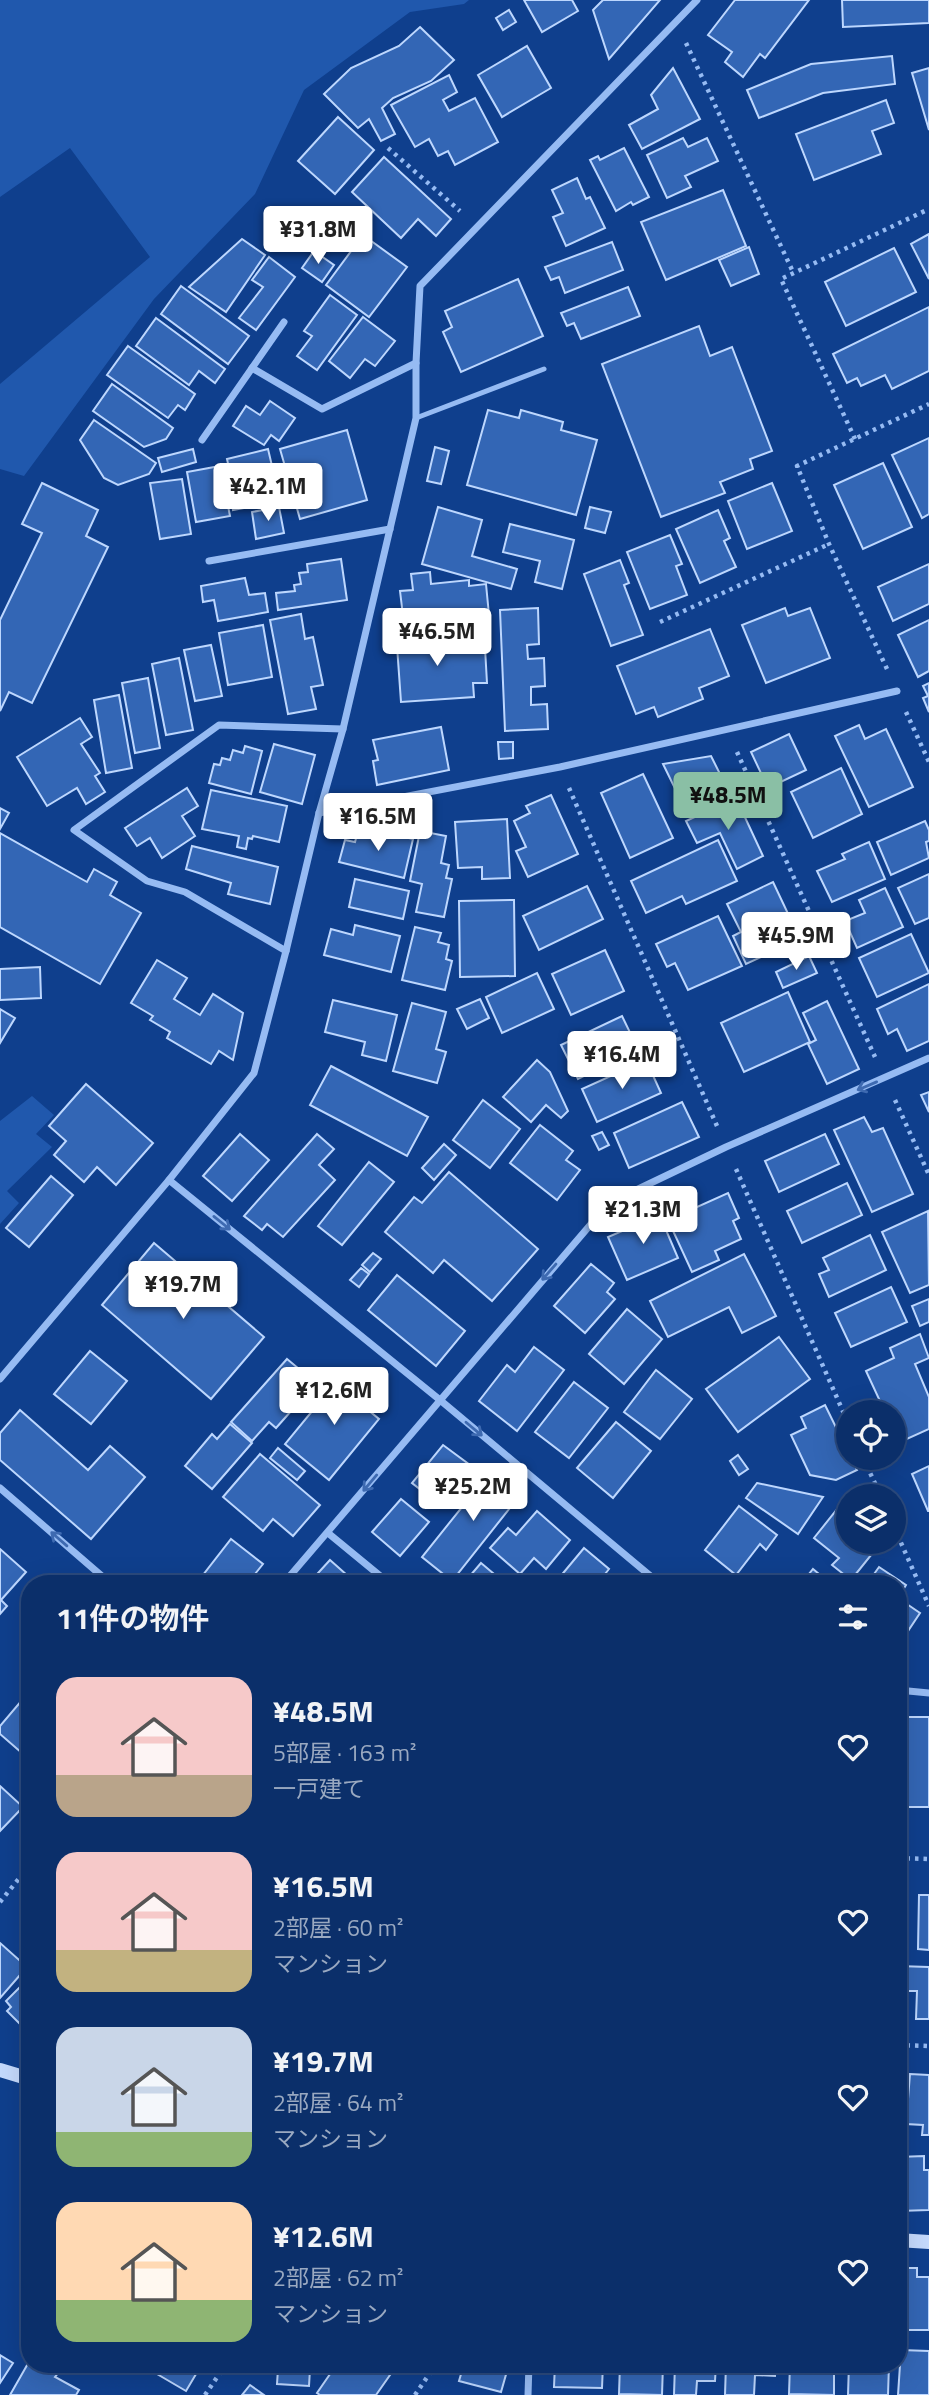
<!DOCTYPE html>
<html lang="ja">
<head>
<meta charset="utf-8">
<style>
  body { margin:0; font-family:"Titillium Web","Noto Sans JP",sans-serif; background:#193b72; color:#f1f3f6; height:100vh; display:flex; flex-direction:column; font-size:26px; white-space:nowrap }
  * { box-sizing:border-box; margin:0 }
  p { font-size:23px; color:#9aa9c1 }
  .icon { flex:none; width:38px; height:38px; fill:none; stroke:currentColor; stroke-width:2; stroke-linecap:round; stroke-linejoin:round }
  .map { position:relative; flex:1; overflow:hidden }
  .panel { position:absolute; left:21px; top:1575px; width:886px; height:798px; display:flex; flex-direction:column; background:#0b2f6a; border-radius:28px; box-shadow:0 7px 28px #0002,0 0 0 2px #2b4a7e }
  .panel>* { flex:none }
  .fabs { position:absolute; left:836px; top:1400px; display:grid; gap:14px }
  .fabs a { display:grid; place-items:center; width:70px; height:70px; border-radius:50%; background:#0b2f6a; box-shadow:0 7px 28px #0002,0 0 0 2px #2b4a7e; font-size:35px }
  .price { position:absolute; translate:-50% -60px; padding:0 16px; border-radius:7px; background:#fff; color:#222; font-size:23px; line-height:46px; filter:drop-shadow(0 2px 4px #0008) }
  .price::after { content:''; position:absolute; left:50%; top:42px; width:21px; height:16px; margin-left:-10px; background:inherit; clip-path:polygon(0 0,100% 0,50% 100%) }
  .price.selected { background:#8abfa5; color:#111 }
  ul { padding:0; list-style:none }
  li { display:flex; align-items:center; gap:21px; height:175px; padding:0 35px }
  li span { display:grid; place-items:center; flex:none; width:196px; height:140px; border-radius:21px; color:#555 }
  li>.icon { margin-inline-start:auto }
  span .icon { width:84px; height:84px; fill:#fffc; stroke-width:1 }
  li b { font-size:30px }
  h2 { display:flex; justify-content:space-between; align-items:center; height:84px; padding:0 35px; font-size:30px }
  .map>svg:first-child { display:block }
  .green { fill:#2058ad }
  .building { fill:#3366b5; stroke:#bdd7fe; stroke-width:2 }
  .lines { fill:none; stroke-linecap:round; stroke-linejoin:round }
  .path { stroke:#96bbf3; stroke-width:4.5; stroke-dasharray:3.5 5; stroke-linecap:butt }
  .lane { stroke:#96bbf3; stroke-width:5 }
  .street { stroke:#96bbf3; stroke-width:7 }
  .secondary { stroke:#c5dafd; stroke-width:14 }
  .oneway { stroke:#3e6ab1 }
</style>
</head>
<body>
<div class="map">
<svg width="929" height="2395" viewBox="0 0 929 2395">
  <rect width="100%" height="100%" fill="#0f3f8d"/>
  <g class="green">
    <path d="M0,0H469L464,4L410,12L304,90L255,194L154,299L24,476L0,469V384L150,257L70,148L0,197Z"/>
    <path d="M32,1096L54,1115L36,1134L52,1147L7,1191L19,1203L0,1224V1121Z"/>
  </g>
  <g class="building">
    <path d="M524,0H572L578,11L542,32Z"/>
    <path d="M603,0H660L609,59L593,10Z"/>
    <path d="M735,0H809L765,58L760,54L743,77L725,62L732,52L708,35Z"/>
    <path d="M842,0H929V23L843,27Z"/>
    <path d="M509,10L516,22L503,30L496,18Z"/>
    <path d="M420,27L454,60L431,81L393,98L382,108L395,134L381,141L369,119L358,128L324,94L351,68L399,46Z"/>
    <path d="M527,46L551,88L502,117L478,75Z"/>
    <path d="M892,56L895,84L823,93L759,118L747,90L811,64Z"/>
    <path d="M673,68L700,119L642,149L629,125L658,109L651,95Z"/>
    <path d="M929,68V130L912,73Z"/>
    <path d="M449,75L457,92L443,100L449,111L475,98L498,142L455,165L448,151L438,156L429,139L415,147L391,105Z"/>
    <path d="M886,100L894,123L872,131L881,154L814,180L796,134Z"/>
    <path d="M338,117L374,150L335,194L298,161Z"/>
    <path d="M683,138L688,147L707,138L718,161L685,176L691,187L667,198L647,155Z"/>
    <path d="M624,148L649,197L633,205L631,202L616,211L590,160L598,156L600,160Z"/>
    <path d="M384,157L451,219L436,236L418,219L401,238L352,192Z"/>
    <path d="M577,178L586,199L590,197L605,228L566,246L553,217L563,213L552,190Z"/>
    <path d="M723,190L746,246L666,280L641,222Z"/>
    <path d="M929,234V279L911,244Z"/>
    <path d="M363,235L407,267L369,317L326,285Z"/>
    <path d="M242,239L265,255L226,312L189,287Z"/>
    <path d="M612,242L623,270L565,293L559,277L551,280L545,267Z"/>
    <path d="M749,247L759,274L731,286L719,260Z"/>
    <path d="M894,248L916,292L846,326L825,282Z"/>
    <path d="M314,251L334,265L322,282L302,268Z"/>
    <path d="M269,257L295,277L256,330L239,318L263,287L252,280Z"/>
    <path d="M518,279L543,336L461,372L443,332L452,327L445,311Z"/>
    <path d="M181,286L249,336L228,364L161,314Z"/>
    <path d="M628,287L640,316L581,339L574,323L567,326L561,313Z"/>
    <path d="M330,295L357,315L317,370L297,356L312,336L304,331Z"/>
    <path d="M929,307V371L892,389L885,375L861,386L857,378L847,383L833,354Z"/>
    <path d="M363,317L395,341L375,366L365,359L350,378L329,361Z"/>
    <path d="M156,318L225,369L215,383L199,371L189,385L136,346Z"/>
    <path d="M699,326L710,356L732,347L772,451L750,459L753,469L720,482L725,493L661,517L602,364Z"/>
    <path d="M128,346L195,394L185,410L178,405L168,418L107,375Z"/>
    <path d="M112,384L173,428L166,439L144,447L93,411Z"/>
    <path d="M270,401L295,418L279,441L271,435L264,445L233,426L246,406L260,415Z"/>
    <path d="M488,410L519,418L521,410L563,422L561,430L597,440L576,515L467,485Z"/>
    <path d="M94,420L156,463L149,474L118,485L104,478L80,440Z"/>
    <path d="M347,430L367,500L300,519L280,449Z"/>
    <path d="M929,438V514L922,518L892,455Z"/>
    <path d="M435,447L449,451L441,484L427,481Z"/>
    <path d="M193,449L196,462L162,472L158,458Z"/>
    <path d="M268,449L272,466L231,477L227,459Z"/>
    <path d="M883,463L912,527L863,549L834,485Z"/>
    <path d="M220,466L230,516L196,522L187,472Z"/>
    <path d="M182,479L191,534L160,539L150,483Z"/>
    <path d="M257,480L260,505L233,510L230,484Z"/>
    <path d="M42,483L98,510L86,536L108,547L32,703L9,692L0,711V620L42,533L22,524Z"/>
    <path d="M772,483L792,531L747,549L728,501Z"/>
    <path d="M279,507L284,533L256,539L252,512Z"/>
    <path d="M438,507L482,520L472,556L517,569L511,589L422,564Z"/>
    <path d="M590,507L611,512L605,533L585,528Z"/>
    <path d="M718,510L730,538L724,541L736,567L700,583L676,529Z"/>
    <path d="M510,524L574,540L562,589L535,582L540,561L503,552Z"/>
    <path d="M670,535L682,564L676,566L687,595L650,609L627,552Z"/>
    <path d="M341,559L347,600L278,610L276,593L295,591L294,585L301,584L299,573L308,572L307,564Z"/>
    <path d="M620,560L629,583L624,585L643,635L611,646L584,574Z"/>
    <path d="M929,564V604L893,621L878,587Z"/>
    <path d="M430,572L431,584L469,580V586L486,584L489,615L404,624L400,591L413,590L411,574Z"/>
    <path d="M245,578L249,595L265,593L268,612L218,621L214,600L203,602L201,586Z"/>
    <path d="M538,608L539,644L527,645L528,659L544,658L545,686L531,687V705L547,704L548,729L505,731L500,610Z"/>
    <path d="M785,608L788,616L810,608L830,658L766,683L742,625Z"/>
    <path d="M301,614L305,639L313,637L323,685L311,687L316,709L288,714L270,620Z"/>
    <path d="M929,620V671L918,677L898,635Z"/>
    <path d="M263,625L272,677L228,685L219,633Z"/>
    <path d="M444,629L445,651L485,648L487,683H473L474,697L401,702L396,632Z"/>
    <path d="M710,629L729,676L699,688L703,699L658,717L654,707L636,714L617,666Z"/>
    <path d="M211,645L222,696L195,701L184,650Z"/>
    <path d="M179,658L193,730L166,735L152,664Z"/>
    <path d="M148,678L160,748L135,753L122,683Z"/>
    <path d="M929,683V712L923,698L928,696L923,686Z"/>
    <path d="M119,695L132,768L106,773L94,700Z"/>
    <path d="M80,718L92,737L81,744L100,773L95,776L105,792L86,804L77,788L47,806L17,757Z"/>
    <path d="M859,725L865,739L886,729L913,787L869,807L835,736Z"/>
    <path d="M441,727L449,770L377,785L373,761L378,760L373,740Z"/>
    <path d="M789,734L806,770L768,788L751,752Z"/>
    <path d="M498,742H513V758L499,759Z"/>
    <path d="M274,744L315,755L302,804L260,792Z"/>
    <path d="M245,746L262,751L251,794L209,783L214,764L220,765L222,758L230,760L233,750L243,753Z"/>
    <path d="M711,756L727,788L685,809L663,764Z"/>
    <path d="M841,768L862,814L813,838L791,792Z"/>
    <path d="M643,774L673,838L630,858L601,793Z"/>
    <path d="M187,788L198,806L182,816L195,836L162,858L150,838L137,846L125,828Z"/>
    <path d="M211,790L287,806L279,842L253,836L252,839L248,838L246,849L237,847L239,836L202,829Z"/>
    <path d="M551,795L578,854L528,877L516,851L526,847L514,821L530,813L526,806Z"/>
    <path d="M736,798L763,856L737,869L720,833L697,843L686,821Z"/>
    <path d="M0,808L9,813L0,829Z"/>
    <path d="M507,819L510,878L482,879V867L458,868L455,822Z"/>
    <path d="M925,821L929,830V841L926,842L929,858L891,875L877,842Z"/>
    <path d="M374,830L413,839L404,878L339,862L345,840L355,842L357,835Z"/>
    <path d="M420,831L446,836L441,863L449,865L446,878L452,879L444,917L416,912L422,884L410,881Z"/>
    <path d="M0,833L87,882L94,869L117,882L110,895L141,913L100,984L0,927Z"/>
    <path d="M718,840L737,881L686,904L682,896L646,913L631,881Z"/>
    <path d="M869,842L885,879L832,902L817,871L845,859L842,854Z"/>
    <path d="M192,846L278,867L270,904L228,894L231,883L186,869Z"/>
    <path d="M929,874V918L915,924L898,888Z"/>
    <path d="M355,879L409,891L403,919L349,907Z"/>
    <path d="M773,882L800,939L746,964L733,936L741,932L727,904Z"/>
    <path d="M587,886L603,919L539,950L523,916Z"/>
    <path d="M885,888L903,927L857,948L845,921L865,913L859,900Z"/>
    <path d="M514,900L515,976L460,977L459,901Z"/>
    <path d="M718,916L742,966L688,990L675,963L667,967L656,944Z"/>
    <path d="M355,925L400,936L391,972L324,955L331,929L353,935Z"/>
    <path d="M415,927L441,933L438,942L449,945L446,959L452,961L445,990L402,980Z"/>
    <path d="M911,934L929,973L877,997L859,958Z"/>
    <path d="M605,950L624,991L571,1015L552,974Z"/>
    <path d="M809,956L817,973L783,988L776,972Z"/>
    <path d="M157,960L187,978L174,999L200,1015L213,994L243,1013L233,1060L219,1051L211,1064L167,1038L170,1032L150,1020L153,1016L131,1003Z"/>
    <path d="M40,967L41,998L0,1000V969Z"/>
    <path d="M537,973L554,1009L502,1033L486,997Z"/>
    <path d="M929,984V1041L907,1051L897,1029L888,1034L877,1009Z"/>
    <path d="M788,992L810,1042L744,1072L721,1023Z"/>
    <path d="M480,999L489,1018L467,1029L457,1009Z"/>
    <path d="M333,1000L397,1015L386,1061L362,1055L365,1042L325,1032Z"/>
    <path d="M827,1001L859,1069L827,1084L808,1044L816,1040L803,1013Z"/>
    <path d="M412,1003L446,1012L436,1049L446,1052L437,1083L393,1071Z"/>
    <path d="M0,1009L15,1018L0,1043Z"/>
    <path d="M622,1016L638,1049L578,1079L561,1045Z"/>
    <path d="M537,1060L550,1072L568,1111L561,1118L546,1105L531,1122L503,1097Z"/>
    <path d="M646,1060L661,1093L597,1122L582,1089Z"/>
    <path d="M331,1066L428,1117L407,1156L310,1105Z"/>
    <path d="M86,1084L153,1143L116,1185L97,1167L84,1182L54,1155L66,1141L49,1126Z"/>
    <path d="M929,1092V1112L921,1095Z"/>
    <path d="M483,1100L520,1129L490,1168L453,1140Z"/>
    <path d="M682,1102L699,1137L629,1168L614,1133Z"/>
    <path d="M864,1117L872,1132L883,1128L913,1194L872,1212L834,1130Z"/>
    <path d="M540,1125L573,1151L566,1160L580,1170L557,1200L510,1163Z"/>
    <path d="M602,1132L609,1145L599,1150L592,1136Z"/>
    <path d="M240,1134L269,1160L232,1201L203,1176Z"/>
    <path d="M317,1134L334,1149L319,1165L335,1180L283,1237L267,1224L262,1230L244,1216Z"/>
    <path d="M825,1134L839,1164L779,1192L765,1161Z"/>
    <path d="M444,1144L456,1155L434,1180L422,1168Z"/>
    <path d="M369,1162L394,1182L342,1245L318,1226Z"/>
    <path d="M449,1172L538,1249L492,1301L444,1260L433,1273L385,1232L414,1197L422,1203Z"/>
    <path d="M51,1176L73,1195L29,1247L6,1228Z"/>
    <path d="M847,1183L862,1215L802,1243L787,1211Z"/>
    <path d="M728,1193L739,1218L733,1221L741,1239L715,1251L719,1260L692,1272L668,1220Z"/>
    <path d="M657,1209L678,1258L627,1280L608,1237L634,1226L631,1220Z"/>
    <path d="M928,1211L929,1285L910,1293L882,1232Z"/>
    <path d="M870,1235L886,1270L829,1297L819,1274L829,1270L823,1258Z"/>
    <path d="M154,1243L264,1337L211,1399L102,1305Z"/>
    <path d="M373,1253L381,1259L370,1272L362,1265Z"/>
    <path d="M744,1254L776,1316L742,1333L729,1307L668,1337L650,1301Z"/>
    <path d="M591,1264L614,1283L607,1292L615,1299L585,1333L554,1306Z"/>
    <path d="M361,1268L369,1274L359,1287L350,1280Z"/>
    <path d="M397,1275L465,1331L436,1366L368,1310Z"/>
    <path d="M891,1287L907,1322L851,1347L835,1313Z"/>
    <path d="M929,1299V1322L920,1326L912,1306Z"/>
    <path d="M627,1309L662,1339L624,1384L589,1354Z"/>
    <path d="M920,1334L929,1358L915,1364L929,1397V1429L898,1443L894,1434V1412H885L866,1371L894,1358L890,1348Z"/>
    <path d="M779,1337L810,1379L738,1432L706,1389Z"/>
    <path d="M534,1347L564,1370L517,1431L479,1401L507,1365L515,1372Z"/>
    <path d="M90,1351L127,1381L91,1424L54,1394Z"/>
    <path d="M287,1359L316,1383L276,1428L269,1422L252,1441L231,1422Z"/>
    <path d="M346,1370L367,1387L356,1400L379,1419L329,1480L285,1444Z"/>
    <path d="M656,1370L692,1399L660,1439L624,1412Z"/>
    <path d="M574,1382L608,1408L569,1458L535,1432Z"/>
    <path d="M825,1405L857,1470L836,1480L810,1475L791,1435L806,1428L801,1417Z"/>
    <path d="M20,1410L88,1470L110,1446L145,1477L91,1539L0,1460V1433Z"/>
    <path d="M616,1422L651,1451L613,1498L577,1468Z"/>
    <path d="M230,1424L252,1443L212,1489L185,1466L212,1434L217,1439Z"/>
    <path d="M443,1445L474,1468L443,1507L412,1483Z"/>
    <path d="M278,1448L305,1471L297,1480L270,1458Z"/>
    <path d="M260,1454L320,1505L293,1536L273,1519L263,1531L223,1497Z"/>
    <path d="M738,1455L748,1469L739,1475L730,1461Z"/>
    <path d="M495,1466L525,1489L452,1581L422,1557Z"/>
    <path d="M929,1466V1511H928L912,1474Z"/>
    <path d="M757,1483L823,1497L798,1534L746,1498Z"/>
    <path d="M846,1498L849,1501V1542H877L880,1544L851,1580L832,1565L839,1558L814,1538Z"/>
    <path d="M401,1499L429,1522L400,1556L372,1532Z"/>
    <path d="M739,1506L777,1535L766,1550L760,1544L736,1575L705,1550Z"/>
    <path d="M537,1511L570,1540L546,1569L534,1558L520,1574L490,1548L508,1528L516,1535Z"/>
    <path d="M231,1539L263,1564L247,1584H196Z"/>
    <path d="M584,1548L609,1569L597,1584H554Z"/>
    <path d="M0,1549L26,1572L1,1600L7,1606L0,1614Z"/>
    <path d="M330,1560L357,1584H308Z"/>
    <path d="M481,1563L506,1584H463Z"/>
    <path d="M879,1567L906,1585L898,1598V1584H867Z"/>
    <path d="M813,1569L831,1584H801Z"/>
    <path d="M898,1598L920,1613L904,1637L898,1633Z"/>
    <path d="M30,1652V1670L21,1662Z"/>
    <path d="M28,1693L30,1694V1760L0,1734V1726Z"/>
    <rect x="898" y="1717" width="31" height="90"/>
    <path d="M0,1786L23,1807L0,1831Z"/>
    <path d="M898,1886H905L904,1945H898Z"/>
    <path d="M919,1895H929V1950L918,1949Z"/>
    <path d="M0,1943L27,1967L0,1998Z"/>
    <path d="M898,1966L929,1967V2019H916L917,1991H898Z"/>
    <path d="M30,1977V2034L7,2011L11,2007L6,2001Z"/>
    <path d="M910,2074L929,2075V2135H922L923,2125L906,2124Z"/>
    <path d="M924,2156V2170H929V2210L899,2211L898,2157Z"/>
    <path d="M898,2268H917V2277H929V2330H898Z"/>
    <path d="M901,2350L929,2351V2395H898Z"/>
    <path d="M0,2355L13,2363L0,2383Z"/>
    <path d="M30,2360V2364H45L59,2372L55,2377L79,2390L76,2395H10Z"/>
    <path d="M140,2364H202L186,2391Z"/>
    <path d="M273,2364H323L322,2369H310L309,2386L277,2384L278,2369H273Z"/>
    <path d="M337,2364H374L390,2375L376,2395H320L317,2393Z"/>
    <path d="M464,2364H509L501,2392L459,2381Z"/>
    <path d="M555,2364H603L602,2388L554,2387Z"/>
    <path d="M620,2364H663L662,2395L619,2394Z"/>
    <path d="M675,2364H716L715,2381H697L696,2395H674Z"/>
    <path d="M726,2364H776L775,2376L755,2375L754,2395H725Z"/>
    <path d="M790,2364H834V2395L789,2394Z"/>
    <path d="M849,2364H889L888,2395H848Z"/>
    <path d="M250,2385L264,2395H242Z"/>
  </g>
  <g class="lines">
    <g class="path">
      <path d="M686,43L793,272"/>
      <path d="M388,148L460,211"/>
      <path d="M855,439L781,279L929,209"/>
      <path d="M660,622L829,544"/>
      <path d="M887,669L829,544L797,466L929,404"/>
      <path d="M906,712L929,762"/>
      <path d="M737,752L875,1057"/>
      <path d="M569,788L717,1126"/>
      <path d="M895,1100L929,1175"/>
      <path d="M736,1169L849,1425"/>
      <path d="M863,1458L881,1496"/>
      <path d="M894,1527L929,1606"/>
      <path d="M898,1858L929,1859"/>
      <path d="M0,1902L30,1865"/>
      <path d="M898,2045L929,2046"/>
      <path d="M205,2395L226,2364"/>
      <path d="M415,2395L436,2364"/>
    </g>
    <path class="lane" d="M416,418L544,369"/>
    <g class="street">
      <path d="M252,368L322,409L416,363"/>
      <path d="M202,440L284,322"/>
      <path d="M209,561L390,529"/>
      <path d="M319,813L560,767L897,691"/>
      <path d="M286,951L185,892L147,881L74,830L219,725L343,729"/>
      <path d="M169,1180L440,1400L660,1584"/>
      <path d="M0,1379L169,1180L254,1073L286,951L319,813L343,729L416,418V363L420,286L697,0"/>
      <path d="M0,1488L111,1584"/>
      <path d="M328,1533L390,1584"/>
      <path d="M283,1584L609,1203L726,1147L929,1058"/>
      <path d="M898,1690L929,1693"/>
      <path d="M528,2395L529,2364"/>
    </g>
    <g class="secondary">
      <path d="M0,2070L30,2079"/>
      <path d="M898,2240L929,2242"/>
    </g>
  </g>
  <defs><path id="oneway-shaft" d="M-6 0H5M1.5-3L5.5 0L1.5 3" fill="none" stroke-width="1.6" stroke-linecap="round" stroke-linejoin="round" transform="scale(1.75)"/></defs>
  <g class="oneway">
    <use href="#oneway-shaft" transform="translate(867 1086) rotate(157)"/>
    <use href="#oneway-shaft" transform="translate(222 1223) rotate(39)"/>
    <use href="#oneway-shaft" transform="translate(549 1272) rotate(131)"/>
    <use href="#oneway-shaft" transform="translate(474 1429) rotate(40)"/>
    <use href="#oneway-shaft" transform="translate(370 1483) rotate(130)"/>
    <use href="#oneway-shaft" transform="translate(59 1539) rotate(-139)"/>
  </g>
</svg>
<div class="fabs">
<a><svg class="icon" aria-label="locate" viewBox="0 0 24 24"><circle cx="12" cy="12" r="6"/><path d="M12 2v4M12 18v4M2 12h4M18 12h4"/></svg></a>
<a><svg class="icon" aria-label="layers" viewBox="0 0 24 24"><path d="M12 4l9 5-9 5-9-5zM3 14l9 5 9-5"/></svg></a>
</div>
<b class="price" style="left:318px;top:266px">¥31.8M</b>
<b class="price" style="left:268px;top:523px">¥42.1M</b>
<b class="price" style="left:437px;top:668px">¥46.5M</b>
<b class="price selected" style="left:728px;top:832px">¥48.5M</b>
<b class="price" style="left:378px;top:853px">¥16.5M</b>
<b class="price" style="left:796px;top:972px">¥45.9M</b>
<b class="price" style="left:622px;top:1091px">¥16.4M</b>
<b class="price" style="left:643px;top:1246px">¥21.3M</b>
<b class="price" style="left:183px;top:1321px">¥19.7M</b>
<b class="price" style="left:334px;top:1427px">¥12.6M</b>
<b class="price" style="left:473px;top:1523px">¥25.2M</b>
<section class="panel">
<h2>11件の物件<svg class="icon" aria-label="filters" viewBox="0 0 24 24"><path d="M4 7h16M4 17h16"/><circle cx="9" cy="7" r="2"/><circle cx="15" cy="17" r="2"/></svg></h2>
<ul>
<li><span style="background:linear-gradient(#f6c9c9 70%,#b9a48a 0)"><svg class="icon" aria-label="home" viewBox="0 0 24 24"><path d="M3 11l9-7 9 7M6 9v11h12V9"/></svg></span><div><b>¥48.5M</b><p>5部屋 · 163 m²</p><p>一戸建て</p></div><svg class="icon" aria-label="heart" viewBox="0 0 24 24"><path d="M12 20l-8-8c-3-5 5-10 8-4 3-6 11-1 8 4z"/></svg></li>
<li><span style="background:linear-gradient(#f6c9c9 70%,#c2b280 0)"><svg class="icon" aria-label="home" viewBox="0 0 24 24"><path d="M3 11l9-7 9 7M6 9v11h12V9"/></svg></span><div><b>¥16.5M</b><p>2部屋 · 60 m²</p><p>マンション</p></div><svg class="icon" aria-label="heart" viewBox="0 0 24 24"><path d="M12 20l-8-8c-3-5 5-10 8-4 3-6 11-1 8 4z"/></svg></li>
<li><span style="background:linear-gradient(#c9d6e8 75%,#8fb573 0)"><svg class="icon" aria-label="home" viewBox="0 0 24 24"><path d="M3 11l9-7 9 7M6 9v11h12V9"/></svg></span><div><b>¥19.7M</b><p>2部屋 · 64 m²</p><p>マンション</p></div><svg class="icon" aria-label="heart" viewBox="0 0 24 24"><path d="M12 20l-8-8c-3-5 5-10 8-4 3-6 11-1 8 4z"/></svg></li>
<li><span style="background:linear-gradient(#ffd9b3 70%,#8fb573 0)"><svg class="icon" aria-label="home" viewBox="0 0 24 24"><path d="M3 11l9-7 9 7M6 9v11h12V9"/></svg></span><div><b>¥12.6M</b><p>2部屋 · 62 m²</p><p>マンション</p></div><svg class="icon" aria-label="heart" viewBox="0 0 24 24"><path d="M12 20l-8-8c-3-5 5-10 8-4 3-6 11-1 8 4z"/></svg></li>
</ul>
</section>
</div>
</body>
</html>
